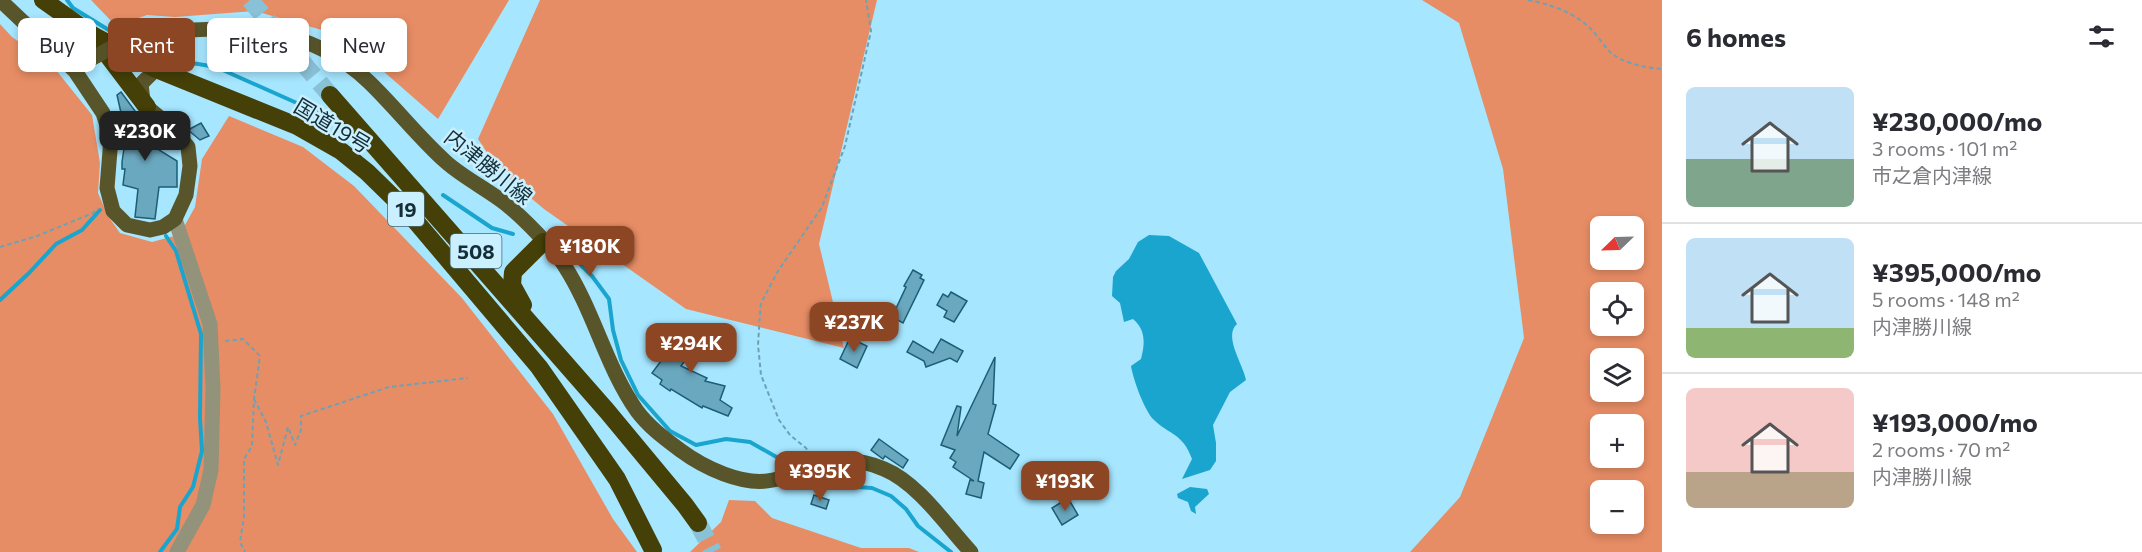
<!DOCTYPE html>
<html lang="en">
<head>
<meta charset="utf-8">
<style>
  body { margin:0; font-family:Commissioner,"Noto Sans JP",sans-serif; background:#f7f7f7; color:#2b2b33; height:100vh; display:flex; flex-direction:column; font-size:22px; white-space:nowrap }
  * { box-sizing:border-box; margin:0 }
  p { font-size:20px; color:#7c7c81 }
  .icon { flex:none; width:33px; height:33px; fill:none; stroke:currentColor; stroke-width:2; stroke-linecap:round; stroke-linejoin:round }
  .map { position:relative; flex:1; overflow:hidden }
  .drawer { display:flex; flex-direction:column; background:#fff; width:480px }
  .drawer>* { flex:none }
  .hud { position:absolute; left:18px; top:18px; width:570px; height:54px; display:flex; gap:12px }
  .needle { width:39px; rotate:247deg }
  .fabs { position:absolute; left:1590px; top:216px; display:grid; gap:12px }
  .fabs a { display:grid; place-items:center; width:54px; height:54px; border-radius:9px; background:#fff; box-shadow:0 3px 9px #0003; font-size:30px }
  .price { position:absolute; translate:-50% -51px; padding:0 14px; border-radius:12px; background:#8d4624; color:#fff; font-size:20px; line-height:39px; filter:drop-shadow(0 2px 3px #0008) }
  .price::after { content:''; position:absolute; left:50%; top:36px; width:18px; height:14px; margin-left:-9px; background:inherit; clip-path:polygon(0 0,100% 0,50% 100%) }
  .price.selected { background:#222; color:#fff }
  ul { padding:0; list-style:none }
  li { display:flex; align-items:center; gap:18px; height:150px; padding:0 24px }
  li+li { border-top:2px solid #e1e1e2 }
  li span { display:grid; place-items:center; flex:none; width:168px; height:120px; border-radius:9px; color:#555 }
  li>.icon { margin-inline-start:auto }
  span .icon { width:72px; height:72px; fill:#fffc; stroke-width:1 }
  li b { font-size:26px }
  h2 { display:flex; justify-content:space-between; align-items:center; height:72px; padding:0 24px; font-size:26px }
  .pill { padding:0 21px; border-radius:9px; background:#fff; box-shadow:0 3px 9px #0003; font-size:21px; line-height:54px }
  .pill.selected { background:#8d4624; color:#fff }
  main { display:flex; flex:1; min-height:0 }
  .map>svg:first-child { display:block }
  .forest { fill:#e78d65; fill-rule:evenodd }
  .water { fill:#19a5ce }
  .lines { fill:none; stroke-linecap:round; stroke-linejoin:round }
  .stream { stroke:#19a5ce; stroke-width:4 }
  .building { fill:#6aa8c0; stroke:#1d5e74; stroke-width:1.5 }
  .highway-tunnel { stroke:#89c1d7; stroke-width:18; stroke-dasharray:18 9; stroke-linecap:butt }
  .path { stroke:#6fa1b4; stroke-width:2; stroke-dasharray:4.5 3; stroke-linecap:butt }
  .minor { stroke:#93927b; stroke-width:15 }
  .major { stroke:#59552b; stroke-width:15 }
  .highway { stroke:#454007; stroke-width:18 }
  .major-bridge { stroke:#59552b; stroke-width:15 }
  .labels { text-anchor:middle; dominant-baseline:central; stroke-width:5; stroke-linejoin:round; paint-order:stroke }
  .shield { fill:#caeffe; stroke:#4b6873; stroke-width:1.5 }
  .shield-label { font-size:20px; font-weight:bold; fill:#142e37 }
  .street-label { font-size:21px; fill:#142e37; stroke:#caeffe }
</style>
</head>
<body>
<main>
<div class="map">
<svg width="1662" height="552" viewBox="0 0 1662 552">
  <rect width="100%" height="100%" fill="#a6e6ff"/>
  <g class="forest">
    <path d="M91,0H509L438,119L343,36L255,11L175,17L147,15L116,26Z"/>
    <path d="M540,0H877L819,244L844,348L686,309L544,209L500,172L478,139Z"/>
    <path d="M1422,0H1662V552H1410L1460,497L1524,338L1503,169L1459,23ZM1600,226H1634V260H1600ZM1600,292H1634V326H1600ZM1634,358V392H1600V358ZM1600,424H1634V458H1600ZM1600,490H1634V524H1600Z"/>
    <path d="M0,24L12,37L52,65L92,115L100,163L98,193L108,216L120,233L152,242L174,236L185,225L195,207L202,159L229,116L303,147L354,186L462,298L553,414L613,519L637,552H0Z"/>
    <path d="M729,500L755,501L772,518L861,548H909L919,552H690L721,522Z"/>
  </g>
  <g class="water">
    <path d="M1149,235L1169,236L1199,253L1237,324C1223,336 1243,364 1246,380L1230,392L1213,425L1216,443V461L1210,470L1182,479L1192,459C1183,433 1169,435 1153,419C1144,409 1133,379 1131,366L1141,359C1145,344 1146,330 1133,319L1124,322L1120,303L1112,296L1113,277L1116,271L1129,259L1138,242Z"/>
    <path d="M1190,487L1207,489L1209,494L1195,507L1196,514L1191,511L1188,502L1178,498L1177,494Z"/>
  </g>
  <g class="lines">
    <g class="stream">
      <path d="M67,0L73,8L120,37"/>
      <path d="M139,44L186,62L216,67L317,112"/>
      <path d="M443,195L492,228L513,234"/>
      <path d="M568,252L592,276L609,299L613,330L621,360L638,395L670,431L696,445L726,439L750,442L787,463"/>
      <path d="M0,300L29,273L56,244L82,230L100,210"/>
      <path d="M821,480L829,483L846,482L856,487L872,488L891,496L906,509L918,526L951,552"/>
      <path d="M160,552L177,529L180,507L193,487L202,451L200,418L201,334L176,251L166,236"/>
    </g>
  </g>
  <g class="building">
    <path d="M121,92L146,126L162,134L159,150L177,161V187H159L155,219L135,217L138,189L123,185L125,169H122V162L126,135L117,95Z"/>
    <path d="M201,123L209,136L200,140L188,130Z"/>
    <path d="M913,270L922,275L920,278L924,280L903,323L892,317L906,287L904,286Z"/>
    <path d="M951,292L967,301L954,322L944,317L947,311L937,305L943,294L948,297Z"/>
    <path d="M693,328L706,335L703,341L720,351L714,360L695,347L681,366L707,378L705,381L725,386L720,400L732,408L728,416L703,406L702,408L671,389L670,391L660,384L662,380L652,373L664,357L666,359L685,330L690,333Z"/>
    <path d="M941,339L963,351L957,362L950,358L926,367L924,361L907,352L913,341L933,353Z"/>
    <path d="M854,340L867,346L857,368L840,359L848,342L852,344Z"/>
    <path d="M995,357L993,404L996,405L988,434L1019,455L1010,469L984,452L978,481L984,483L981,498L966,494L970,480L974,481L953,467L956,462L950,458L955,450L941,445L957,406L961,407L957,436Z"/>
    <path d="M879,439L908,460L903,468L885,456L883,459L871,450Z"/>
    <path d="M814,495L829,500L826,509L811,504Z"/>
    <path d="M1068,498L1078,515L1062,525L1052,508Z"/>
  </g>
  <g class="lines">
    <g class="highway-tunnel">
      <path d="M250,0L330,95"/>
      <path d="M698,523L713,552"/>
    </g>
    <g class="path">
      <path d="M1528,0C1548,4 1568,10 1584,23C1594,30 1601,42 1609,51C1621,63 1646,68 1662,69"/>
      <path d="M0,247L37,236L93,213L97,208"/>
      <path d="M225,341L243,339L260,356L254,399L252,446L244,459V516L240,542L245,552"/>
      <path d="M254,399L266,422L278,465L288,427L295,445L301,430V416L389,387L468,378"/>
      <path d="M811,456L806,448L790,435L779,420L761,375L758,345L760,313L761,303L778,271L822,207L845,146L871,31L866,0"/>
    </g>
    <path class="minor" d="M175,219L210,324L213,388L211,470L203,505L177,552"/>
    <g class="major">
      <path d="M0,0L75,71L103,113L111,138L107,188L113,211L127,225L150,230L163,227L175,219L186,195L190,166L188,147L170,126L147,107L143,101L141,84L156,69"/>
      <path d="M162,32C239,26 309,24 369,82C396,108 418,137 446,162C464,178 487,189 506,204C523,218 552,247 564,265C594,311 606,367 637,411C649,427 664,438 680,450C703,467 743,487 773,480C816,471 837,449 884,469C918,483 946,525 971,552"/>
    </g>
    <g class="highway">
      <path d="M43,0L94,36L156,69L297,126L341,151L367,172L407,211L539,367L617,479L653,550"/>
      <path d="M97,41L147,107"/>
      <path d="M330,95L607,411L685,505L698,523"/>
      <path d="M523,305L512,285L513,272L543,242"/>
    </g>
    <path class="major-bridge" d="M91,59L122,42L162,32"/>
  </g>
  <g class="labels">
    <g class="shield">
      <rect x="388" y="192" width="36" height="34" rx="4.5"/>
      <rect x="450.5" y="234" width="51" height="34" rx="4.5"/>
    </g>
    <g class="shield-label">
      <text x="406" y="209">19</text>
      <text x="476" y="251">508</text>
    </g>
    <g class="street-label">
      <text transform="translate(333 125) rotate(31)">国道19号</text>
      <text transform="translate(489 166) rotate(39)">内津勝川線</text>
    </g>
  </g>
</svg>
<div class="fabs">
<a><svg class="needle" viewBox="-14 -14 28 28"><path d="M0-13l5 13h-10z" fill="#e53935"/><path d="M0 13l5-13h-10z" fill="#7c7c81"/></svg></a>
<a><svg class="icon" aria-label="locate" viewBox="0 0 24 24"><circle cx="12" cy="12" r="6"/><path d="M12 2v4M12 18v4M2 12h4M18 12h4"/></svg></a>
<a><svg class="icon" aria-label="layers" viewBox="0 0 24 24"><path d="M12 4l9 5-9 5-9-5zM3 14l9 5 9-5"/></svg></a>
<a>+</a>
<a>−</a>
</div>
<b class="price selected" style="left:145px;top:162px">¥230K</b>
<b class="price" style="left:590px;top:277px">¥180K</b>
<b class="price" style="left:854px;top:353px">¥237K</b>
<b class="price" style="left:691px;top:374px">¥294K</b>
<b class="price" style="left:820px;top:502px">¥395K</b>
<b class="price" style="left:1065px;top:512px">¥193K</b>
<div class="hud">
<a class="pill">Buy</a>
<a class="pill selected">Rent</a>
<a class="pill">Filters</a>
<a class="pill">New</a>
</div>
</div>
<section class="drawer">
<h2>6 homes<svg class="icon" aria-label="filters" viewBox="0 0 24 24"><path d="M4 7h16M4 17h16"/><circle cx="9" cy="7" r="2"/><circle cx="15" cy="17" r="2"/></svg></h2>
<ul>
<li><span style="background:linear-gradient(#bfe0f5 60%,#7fa58c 0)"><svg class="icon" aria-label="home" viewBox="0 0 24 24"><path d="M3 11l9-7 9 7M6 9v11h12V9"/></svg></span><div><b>¥230,000/mo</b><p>3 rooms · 101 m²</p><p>市之倉内津線</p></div></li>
<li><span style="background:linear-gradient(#bfe0f5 75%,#8fb573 0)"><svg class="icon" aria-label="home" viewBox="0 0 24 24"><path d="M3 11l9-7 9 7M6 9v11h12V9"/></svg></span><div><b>¥395,000/mo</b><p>5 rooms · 148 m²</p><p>内津勝川線</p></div></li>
<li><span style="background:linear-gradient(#f6c9c9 70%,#b9a48a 0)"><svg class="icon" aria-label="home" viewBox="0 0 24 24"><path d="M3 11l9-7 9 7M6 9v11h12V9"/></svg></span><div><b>¥193,000/mo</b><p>2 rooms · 70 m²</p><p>内津勝川線</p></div></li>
</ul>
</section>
</main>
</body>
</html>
